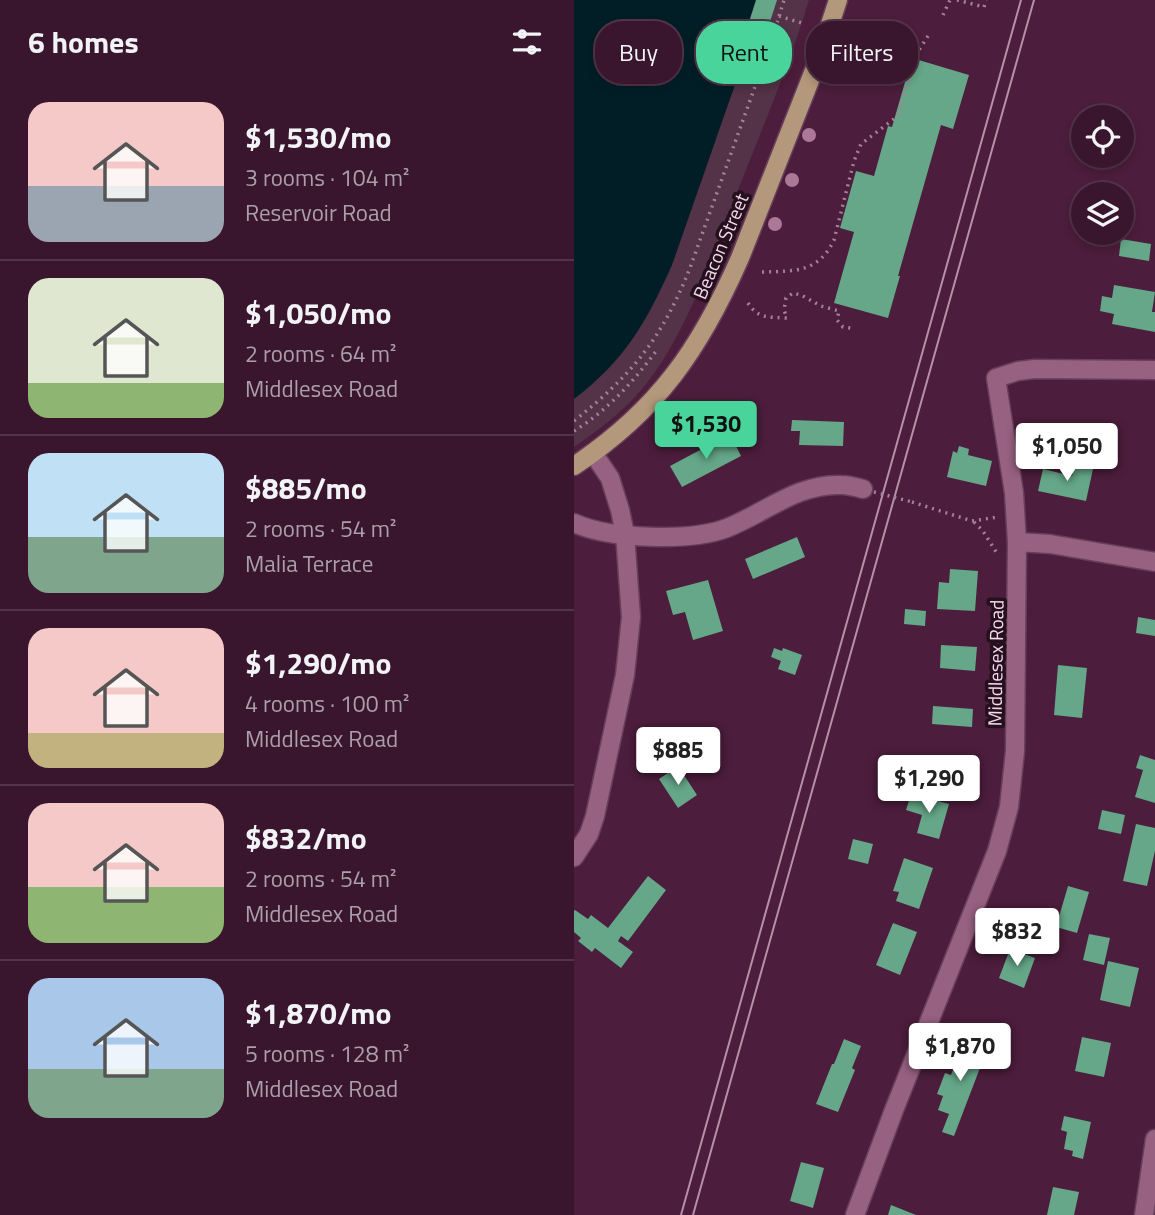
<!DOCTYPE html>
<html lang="en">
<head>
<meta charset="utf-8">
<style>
  body { margin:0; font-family:"Titillium Web",sans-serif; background:#401f35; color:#f1f3f6; height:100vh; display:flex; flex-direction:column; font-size:26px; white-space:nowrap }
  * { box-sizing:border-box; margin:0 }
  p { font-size:23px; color:#ab9faa }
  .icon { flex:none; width:38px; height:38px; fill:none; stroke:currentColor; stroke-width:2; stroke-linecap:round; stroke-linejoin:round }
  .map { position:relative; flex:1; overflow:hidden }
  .sheet { display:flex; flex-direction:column; background:#39162d; width:574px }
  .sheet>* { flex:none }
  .guide { position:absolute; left:21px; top:21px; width:455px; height:63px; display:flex; gap:14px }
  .buttons { position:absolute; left:497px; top:105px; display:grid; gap:14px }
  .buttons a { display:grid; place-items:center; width:63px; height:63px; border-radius:50%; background:#39162d; box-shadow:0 4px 10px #0003,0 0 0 2px #533549; font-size:35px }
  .price { position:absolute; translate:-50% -60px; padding:0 16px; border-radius:7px; background:#fff; color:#222; font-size:23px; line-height:46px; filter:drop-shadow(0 2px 4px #0008) }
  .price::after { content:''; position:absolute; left:50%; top:42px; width:21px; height:16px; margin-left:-10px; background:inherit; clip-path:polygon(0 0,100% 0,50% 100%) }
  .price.current { background:#49d49c; color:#111 }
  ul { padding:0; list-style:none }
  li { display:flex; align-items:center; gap:21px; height:175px; padding:0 28px }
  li+li { border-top:2px solid #533549 }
  li span { display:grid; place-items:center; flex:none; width:196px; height:140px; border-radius:21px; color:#555 }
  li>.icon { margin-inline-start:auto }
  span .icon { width:84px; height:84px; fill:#fffc; stroke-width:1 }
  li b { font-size:30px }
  h2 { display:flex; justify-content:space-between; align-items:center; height:84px; padding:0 28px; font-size:30px }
  .pill { padding:0 24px; border-radius:28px; background:#39162d; box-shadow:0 4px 10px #0003,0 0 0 2px #533549; font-size:24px; line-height:63px }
  .pill.current { background:#49d49c; color:#111 }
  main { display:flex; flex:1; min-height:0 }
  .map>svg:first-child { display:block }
  .green { fill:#543247 }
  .water { fill:#011e27 }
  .building { fill:#65a788 }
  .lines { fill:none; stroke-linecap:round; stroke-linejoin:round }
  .minor-casing { stroke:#673f5a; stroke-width:21 }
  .tertiary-casing { stroke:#673f5a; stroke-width:21 }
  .primary-casing { stroke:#673f5a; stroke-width:21 }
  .path { stroke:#a68198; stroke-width:3.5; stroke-dasharray:2 5; stroke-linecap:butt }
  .minor { stroke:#976182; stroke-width:18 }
  .tertiary { stroke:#976182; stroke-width:18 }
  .primary { stroke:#b3987b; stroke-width:18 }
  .tram { stroke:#b591a7; stroke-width:2 }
  .path-bridge { stroke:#a68198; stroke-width:3.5; stroke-dasharray:2 5; stroke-linecap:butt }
  .tree { fill:#ac7898 }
  .labels { text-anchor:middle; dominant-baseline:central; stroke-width:7; stroke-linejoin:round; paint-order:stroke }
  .street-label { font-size:19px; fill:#f6d8e9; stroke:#25111e }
</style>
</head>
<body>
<main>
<section class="sheet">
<h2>6 homes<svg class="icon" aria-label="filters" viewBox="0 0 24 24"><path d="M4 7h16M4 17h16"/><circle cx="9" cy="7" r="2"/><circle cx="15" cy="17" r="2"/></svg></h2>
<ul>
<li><span style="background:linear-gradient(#f6c9c9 60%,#9aa5b1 0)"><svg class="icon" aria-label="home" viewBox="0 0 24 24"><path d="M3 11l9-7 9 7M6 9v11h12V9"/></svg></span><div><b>$1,530/mo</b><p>3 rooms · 104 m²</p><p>Reservoir Road</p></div></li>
<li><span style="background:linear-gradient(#dfe7d0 75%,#8fb573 0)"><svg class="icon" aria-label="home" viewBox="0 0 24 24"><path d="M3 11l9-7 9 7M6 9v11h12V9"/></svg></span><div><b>$1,050/mo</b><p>2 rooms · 64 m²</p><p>Middlesex Road</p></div></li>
<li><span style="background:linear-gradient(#bfe0f5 60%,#7fa58c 0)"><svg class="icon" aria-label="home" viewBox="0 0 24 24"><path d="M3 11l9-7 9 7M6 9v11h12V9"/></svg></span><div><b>$885/mo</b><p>2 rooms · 54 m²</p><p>Malia Terrace</p></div></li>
<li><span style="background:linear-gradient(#f6c9c9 75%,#c2b280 0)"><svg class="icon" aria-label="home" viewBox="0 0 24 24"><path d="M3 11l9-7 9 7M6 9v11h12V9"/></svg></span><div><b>$1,290/mo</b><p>4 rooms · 100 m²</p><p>Middlesex Road</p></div></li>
<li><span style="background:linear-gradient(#f6c9c9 60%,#8fb573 0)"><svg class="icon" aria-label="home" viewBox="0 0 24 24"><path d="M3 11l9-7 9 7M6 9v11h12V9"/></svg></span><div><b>$832/mo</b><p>2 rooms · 54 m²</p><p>Middlesex Road</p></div></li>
<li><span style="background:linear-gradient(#a9c7e8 65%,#7fa58c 0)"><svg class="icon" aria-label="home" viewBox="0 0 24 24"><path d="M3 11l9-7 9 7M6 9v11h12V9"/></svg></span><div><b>$1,870/mo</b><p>5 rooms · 128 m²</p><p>Middlesex Road</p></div></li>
</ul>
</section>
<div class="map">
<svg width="581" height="1215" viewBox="0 0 581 1215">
  <rect width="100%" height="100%" fill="#4c1d3c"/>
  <path class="green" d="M0,0H235C216,63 190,124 166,185C141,249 113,335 69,388C50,411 25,430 0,447Z"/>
  <path class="water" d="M0,0H189L178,36L98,265C72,323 51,360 0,399Z"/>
  <g class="building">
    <path d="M182,0H203L193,31L174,25Z"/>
    <path d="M338,58L395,75L379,129L367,125L324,276H326L314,318L260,303L280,232L266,228L282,171L300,176L314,126L318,127Z"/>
    <path d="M547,239L577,244L575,261L545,256Z"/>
    <path d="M540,285L581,292L578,312H581V332L538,324L540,314L526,311L528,296L538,298Z"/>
    <path d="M218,420L270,422L269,446L225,445L226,431H217Z"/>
    <path d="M156,434L167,456L108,487L96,466Z"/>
    <path d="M385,446L395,449L394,455L418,461L412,486L373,477L379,451L383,453Z"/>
    <path d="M501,465L519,469L512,501L464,491L469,469L498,476Z"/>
    <path d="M223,537L231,557L179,579L171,559Z"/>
    <path d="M376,569L404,571L401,611L363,609L365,582L375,583Z"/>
    <path d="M134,580L149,631L119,640L111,612L99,615L92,591Z"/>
    <path d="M331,609L352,611L351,626L330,624Z"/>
    <path d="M564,617L581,620V636L562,633Z"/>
    <path d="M367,645L403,647L401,671L366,668Z"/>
    <path d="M200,648L208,651L209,648L228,655L221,675L204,669L207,661L197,657Z"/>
    <path d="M484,665L513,668L508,718L480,715Z"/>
    <path d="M359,706L399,709L398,727L358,724Z"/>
    <path d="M566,755L581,760V803L561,797L569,770L562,768Z"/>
    <path d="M104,766L123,795L104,808L85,779Z"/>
    <path d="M337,794L375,804L365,839L343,833L348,815L332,810Z"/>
    <path d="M528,810L551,815L547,834L524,829Z"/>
    <path d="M562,824L581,828V851L573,886L549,881Z"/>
    <path d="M279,839L299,844L294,864L274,859Z"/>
    <path d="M330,858L359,868L345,909L322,901L325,892L319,891Z"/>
    <path d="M74,876L92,890L54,941L47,936L44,941L59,952L47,968L21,948L18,952L4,941L7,938L0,932V911L1,910L14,919L17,915L34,928Z"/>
    <path d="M494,886L515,892L503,933L482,927Z"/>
    <path d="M319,923L343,932L326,975L302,965Z"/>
    <path d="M515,934L536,938L530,965L509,960Z"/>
    <path d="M436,949L461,958L450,988L425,978Z"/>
    <path d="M534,961L565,968L556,1007L526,1000Z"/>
    <path d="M388,1037L414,1047L380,1136L368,1132L375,1114L364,1110L369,1096L363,1094L371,1073L377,1075L385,1053L382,1052Z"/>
    <path d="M508,1037L537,1043L530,1077L501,1071Z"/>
    <path d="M270,1039L287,1046L278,1068L281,1070L264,1112L242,1104L258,1064H260Z"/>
    <path d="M490,1116L517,1122L509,1159L498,1156L499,1151L490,1149L493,1132L487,1130Z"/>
    <path d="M227,1162L250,1168L239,1208L216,1201Z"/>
    <path d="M479,1187L505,1192L500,1215H473Z"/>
    <path d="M317,1205L342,1215H314Z"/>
  </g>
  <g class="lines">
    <g class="minor-casing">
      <g id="minor">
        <path d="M0,523C36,539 116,542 153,528C191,513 224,483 267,485C274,485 282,487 289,489"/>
        <path d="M443,542L440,493L422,378L444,371L461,369L581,370"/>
        <path d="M0,857L15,834L21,816L51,675L57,617L51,534L46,510L36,478L19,453"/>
        <path d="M570,1215L581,1139"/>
      </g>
    </g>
    <g class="tertiary-casing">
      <path id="tertiary" d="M281,1215L320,1110L423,851L435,807L441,751L443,542L476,544L581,562"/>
    </g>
    <g class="primary-casing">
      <path id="primary" d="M0,466C84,410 126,349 166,258L246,55L264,0"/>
    </g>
    <g class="path">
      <path d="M383,0L410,7L412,0"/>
      <path d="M369,15L376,0"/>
      <path d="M205,16L231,24"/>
      <path d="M188,272C221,271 244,273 260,240L280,161L287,144L324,116L343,53L354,36"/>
      <path d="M174,303C184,319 195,317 213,318L210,310L212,298L219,293L227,295L247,306L265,311L263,320L269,327L277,328"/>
      <path d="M0,421C59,374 88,338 116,268L197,42L210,0"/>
      <path d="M0,431C33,411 60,381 83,350"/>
      <path d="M338,502L398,521L424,517"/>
      <path d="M400,522L409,531L424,555"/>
    </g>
    <use href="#minor" class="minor"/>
    <use href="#tertiary" class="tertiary"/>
    <use href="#primary" class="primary"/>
    <g class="tram">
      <path d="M107,1215L447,0"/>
      <path d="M119,1215L460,0"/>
    </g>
    <path class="path-bridge" d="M300,492L338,502"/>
  </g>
  <g class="tree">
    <circle cx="235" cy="135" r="7"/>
    <circle cx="218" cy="180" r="7"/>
    <circle cx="201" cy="224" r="7"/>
  </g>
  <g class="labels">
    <g class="street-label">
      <text transform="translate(146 246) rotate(-67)">Beacon Street</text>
      <text transform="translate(421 663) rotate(-89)">Middlesex Road</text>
    </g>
  </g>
</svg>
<div class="buttons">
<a><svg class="icon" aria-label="locate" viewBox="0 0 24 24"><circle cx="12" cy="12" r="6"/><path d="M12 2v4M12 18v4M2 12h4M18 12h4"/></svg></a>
<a><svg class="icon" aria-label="layers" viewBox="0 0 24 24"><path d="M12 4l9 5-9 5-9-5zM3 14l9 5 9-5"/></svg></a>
</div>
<b class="price current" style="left:132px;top:461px">$1,530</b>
<b class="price" style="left:493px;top:483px">$1,050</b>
<b class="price" style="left:104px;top:787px">$885</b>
<b class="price" style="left:355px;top:815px">$1,290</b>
<b class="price" style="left:443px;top:968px">$832</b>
<b class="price" style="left:386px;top:1083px">$1,870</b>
<div class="guide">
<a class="pill">Buy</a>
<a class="pill current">Rent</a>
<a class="pill">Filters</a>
</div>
</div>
</main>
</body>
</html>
